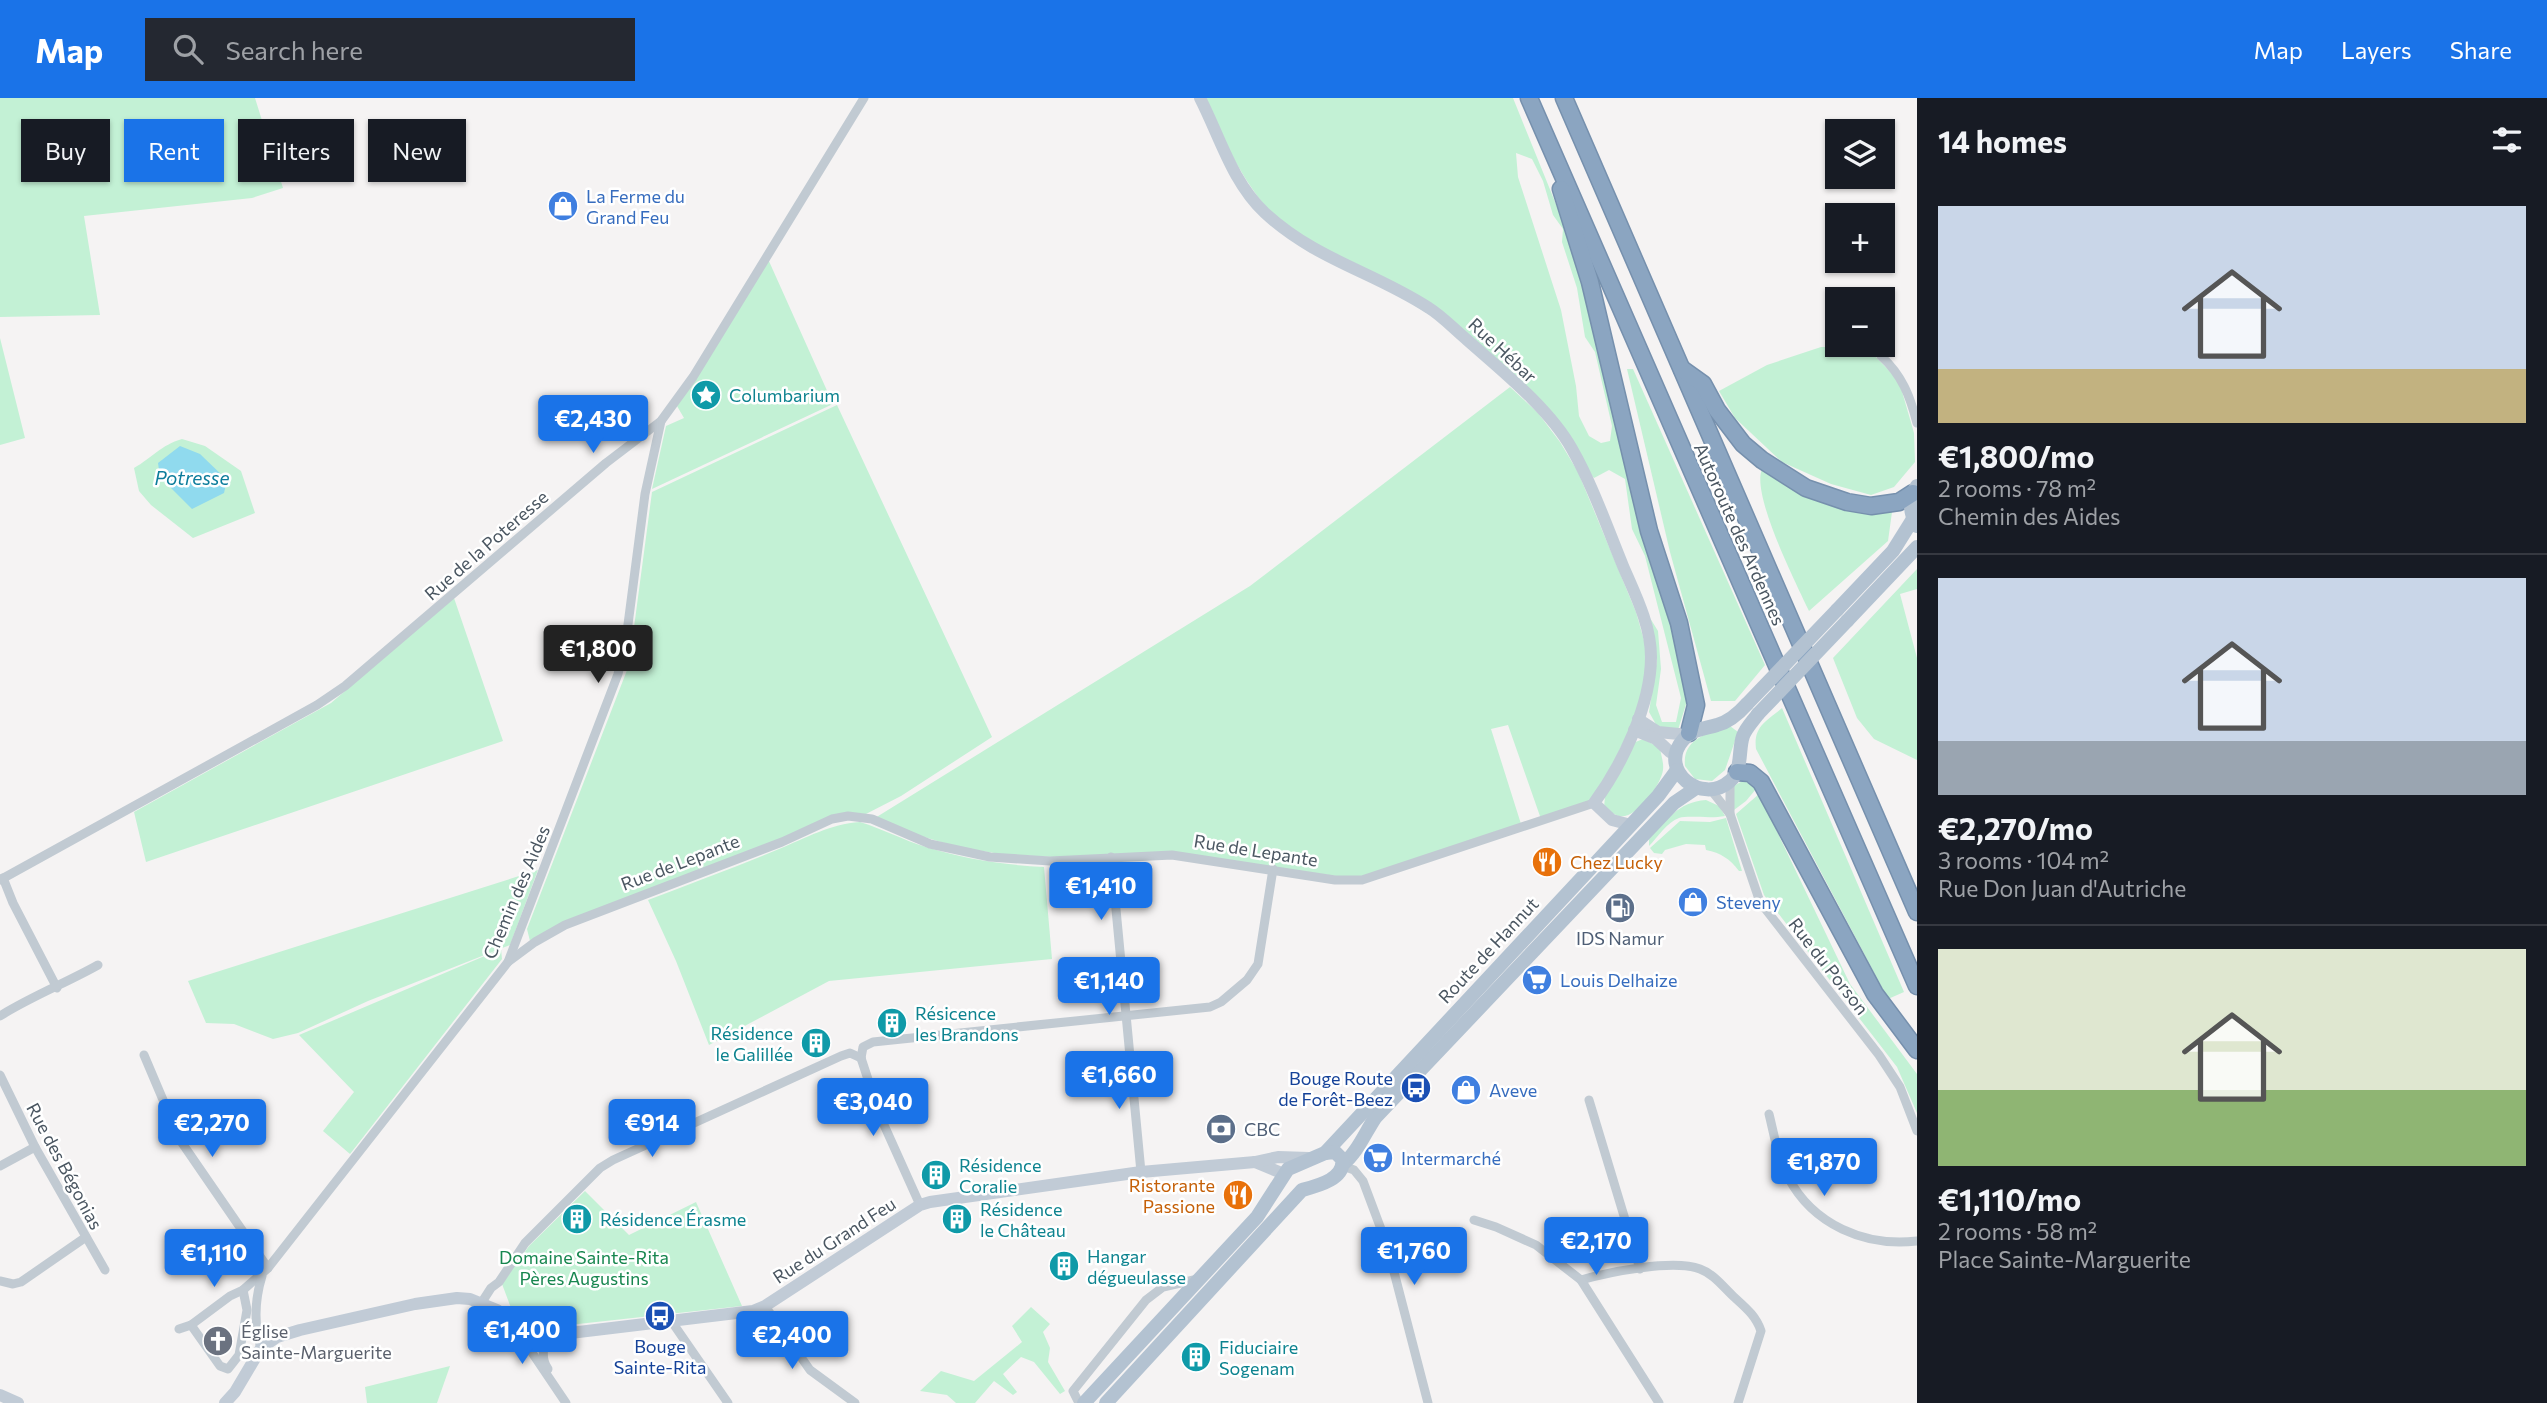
<!DOCTYPE html>
<html lang="en">
<head>
<meta charset="utf-8">
<style>
  body { margin:0; font-family:Commissioner,sans-serif; background:#242831; color:#f1f3f6; height:100vh; display:flex; flex-direction:column; font-size:26px; white-space:nowrap }
  * { box-sizing:border-box; margin:0 }
  p { font-size:23px; color:#9ea1a6 }
  .icon { flex:none; width:38px; height:38px; fill:none; stroke:currentColor; stroke-width:2; stroke-linecap:round; stroke-linejoin:round }
  .map { position:relative; flex:1; overflow:hidden }
  .side { display:flex; flex-direction:column; background:#171b24; width:630px }
  .side>* { flex:none }
  .top-card { position:absolute; left:21px; top:21px; width:665px; height:63px; display:flex; gap:14px }
  .tools { position:absolute; left:1825px; top:21px; display:grid; gap:14px }
  .tools a { display:grid; place-items:center; width:70px; height:70px; border-radius:0px; background:#171b24; box-shadow:0 2px 5px #0004; font-size:35px }
  .price { position:absolute; translate:-50% -60px; padding:0 16px; border-radius:7px; background:#1a73e8; color:#fff; font-size:23px; line-height:46px; filter:drop-shadow(0 2px 4px #0008) }
  .price::after { content:''; position:absolute; left:50%; top:42px; width:21px; height:16px; margin-left:-10px; background:inherit; clip-path:polygon(0 0,100% 0,50% 100%) }
  .price.on { background:#222; color:#fff }
  ul { padding:0; list-style:none }
  li { display:grid; align-content:center; gap:14px; height:371px; padding:0 21px }
  li+li { border-top:2px solid #363941 }
  li span { display:grid; place-items:center; height:217px; border-radius:0px; color:#555 }
  li>.icon { margin-inline-start:auto }
  span .icon { width:126px; height:126px; fill:#fffc; stroke-width:1 }
  li b { font-size:30px }
  h2 { display:flex; justify-content:space-between; align-items:center; height:84px; padding:0 21px; font-size:30px }
  .tag { padding:0 24px; border-radius:0px; background:#171b24; box-shadow:0 2px 5px #0004; font-size:24px; line-height:63px }
  .tag.on { background:#1a73e8; color:#fff }
  header { display:flex; align-items:center; gap:42px; box-sizing:border-box; height:98px; padding:0 35px; background:#1a73e8; color:#fff }
  header strong { font-size:33px }
  nav { display:flex; gap:38px; margin-inline-start:auto; font-size:24px }
  .search { width:490px; height:63px; background:#242831; display:flex; align-items:center; gap:18px; box-sizing:border-box; padding:0 24px; border-radius:0px; color:#9ea1a6; font-size:26px }
  main { display:flex; flex:1; min-height:0 }
  .map>svg:first-child { display:block }
  .green { fill:#c3f1d5; fill-rule:evenodd }
  .water { fill:#90daee }
  .lines { fill:none; stroke-linecap:round; stroke-linejoin:round }
  .highway-casing { stroke:#7690ad; stroke-width:19 }
  .street { stroke:#c1cad2; stroke-width:9 }
  .secondary { stroke:#c1cbd6; stroke-width:12 }
  .primary { stroke:#b3c2d1; stroke-width:14 }
  .highway { stroke:#8ba5c1; stroke-width:16 }
  .primary-bridge { stroke:#b3c2d1; stroke-width:14 }
  .labels { text-anchor:middle; dominant-baseline:central; stroke-width:5; stroke-linejoin:round; paint-order:stroke }
  .shop-label { font-size:18px; fill:#366cbe; stroke:#fff; text-anchor:start }
  .street-label { font-size:18px; fill:#4a5661; stroke:#fff }
  .culture-label { font-size:18px; fill:#0d838f; stroke:#fff; text-anchor:start }
  .food-label { font-size:18px; fill:#c56008; stroke:#fff; text-anchor:start }
  .service-label { font-size:18px; fill:#4e5e75; stroke:#fff }
  .transit-label { font-size:18px; fill:#164399; stroke:#fff; text-anchor:end }
  .park-label { font-size:18px; fill:#17864f; stroke:#fff }
  .worship-label { font-size:18px; fill:#5b616d; stroke:#fff; text-anchor:start }
  .water-label { font-size:19px; font-style:italic; fill:#0c7c9b; stroke:#fff }
</style>
</head>
<body>
<header>
<strong>Map</strong>
<div class="search"><svg class="icon" aria-label="search" viewBox="0 0 24 24"><circle cx="10" cy="10" r="6"/><path d="M15 15l6 6"/></svg>Search here</div>
<nav><a>Map</a><a>Layers</a><a>Share</a></nav>
</header>
<main>
<div class="map">
<svg width="1917" height="1305" viewBox="0 0 1917 1305">
  <rect width="100%" height="100%" fill="#f5f3f3"/>
  <g class="green">
    <path d="M0,0H255L283,90L252,100L84,118L100,217L0,219Z"/>
    <path d="M1204,0H1513L1566,131L1582,181L1674,531L1687,603L1678,632L1658,630L1649,614L1657,562L1650,520L1658,533L1661,571L1656,607L1662,624H1676L1681,600L1645,458L1632,431L1625,381L1609,372L1594,380L1486,252L1279,123C1244,88 1225,44 1204,0ZM1516,55L1532,61L1543,83L1553,117L1563,131L1562,144L1577,190L1585,239L1595,254L1612,328L1610,343L1601,345L1589,338L1579,318L1576,288L1561,212L1518,79Z"/>
    <path d="M768,161L833,306L652,391L666,328L684,320L677,308Z"/>
    <path d="M0,240L25,340L0,347Z"/>
    <path d="M1821,249H1845L1872,255L1899,283L1914,335L1915,364L1894,389L1871,397L1831,386L1782,364L1735,320L1719,293L1767,267Z"/>
    <path d="M1627,271H1633L1765,567L1735,603H1711L1670,454Z"/>
    <path d="M1510,289L1538,315L1560,344L1578,374L1636,514L1645,546L1646,584L1636,618L1605,682L1592,702L1541,721L1508,627L1491,631L1521,726L1371,777L1349,780L1172,754L1053,759L1000,756L958,749L917,737L875,720L1250,488Z"/>
    <path d="M837,307L992,639L901,698L864,717H840L530,843L527,831L629,567L652,394Z"/>
    <path d="M182,341L205,348L241,373L255,415L193,440L151,407L139,393L134,370C152,360 161,347 182,341Z"/>
    <path d="M1762,371L1833,405L1892,414L1888,443L1809,513C1796,485 1751,397 1762,371Z"/>
    <path d="M1917,471V491L1900,496L1917,560V662L1874,641L1857,620L1833,560Z"/>
    <path d="M454,500L503,643L146,764L134,714L331,605Z"/>
    <path d="M1782,610L1904,894L1888,901L1756,651C1753,628 1767,623 1782,610Z"/>
    <path d="M1730,628L1738,634L1725,672L1712,683L1695,681L1685,668C1682,640 1709,635 1730,628Z"/>
    <path d="M1643,641L1660,650C1661,657 1664,665 1663,672C1661,687 1636,722 1619,718C1614,717 1608,712 1604,710L1605,698L1633,645Z"/>
    <path d="M1744,682L1749,683L1756,691L1746,703L1734,712V688Z"/>
    <path d="M1759,696L1850,886L1917,976V1015L1897,969L1764,797L1736,716Z"/>
    <path d="M1706,702L1719,708L1725,718C1710,721 1689,717 1679,720C1667,724 1657,740 1649,748V741C1667,722 1678,704 1706,702Z"/>
    <path d="M1726,720L1742,773H1739C1730,761 1721,755 1706,752L1705,747L1686,746L1665,752L1662,756L1654,755L1650,750L1680,723L1710,724Z"/>
    <path d="M860,724C883,731 903,742 926,749C964,761 1004,767 1044,769L1052,861L829,883L709,947L676,863L648,802C692,785 736,769 779,751C806,740 830,726 860,724Z"/>
    <path d="M538,772L510,847L368,903L298,935L273,941L234,926L206,925L188,883Z"/>
    <path d="M501,851L502,861L350,1056L323,1033L354,994L299,937Z"/>
    <path d="M206,1006L212,1007L215,1011L213,1016L187,1031L180,1016Z"/>
    <path d="M585,1093L629,1137L696,1104L742,1208L578,1226L536,1223L520,1218L511,1210L502,1186L529,1148Z"/>
    <path d="M1031,1209L1050,1226L1043,1234L1050,1250L1048,1264L1065,1293L1060,1296L1034,1264L1021,1259L1003,1276L1017,1294L1013,1297L994,1283L975,1305H956L947,1297L920,1293L941,1273L974,1283L1022,1244L1012,1228Z"/>
    <path d="M450,1268L437,1305H367L365,1289Z"/>
  </g>
  <path class="water" d="M180,348L200,356L227,382L224,395L192,411L160,379L158,365Z"/>
  <g class="lines">
    <g class="highway-casing">
      <g id="highway">
        <path d="M1529,0L1917,888"/>
        <path d="M1564,0L1917,814"/>
        <path d="M1561,91L1590,184L1649,433L1679,525L1696,607L1689,635"/>
        <path d="M1682,271L1703,286L1717,312L1743,346L1762,362L1806,390L1847,404L1871,408L1899,404L1913,395"/>
        <path d="M1737,674L1750,675L1761,684L1875,896L1917,952"/>
      </g>
    </g>
    <g class="street">
      <path d="M1881,258C1902,277 1910,298 1917,325"/>
      <path d="M1730,684V716L1760,804L1879,957L1900,989L1917,1033"/>
      <path d="M1711,692L1730,716"/>
      <path d="M1111,759L1141,1074"/>
      <path d="M3,780L13,805L57,890"/>
      <path d="M0,782L317,607L345,588L606,365L661,323L693,279L864,0"/>
      <path d="M508,864L535,844L565,827L782,744L832,721L848,718L872,721L930,746L990,759L1050,763L1172,757L1335,782H1362L1594,705"/>
      <path d="M0,918C32,898 66,885 98,867"/>
      <path d="M144,957L180,1042L268,1170"/>
      <path d="M861,960L863,949L873,944L1210,909L1221,904L1247,882L1258,866L1273,771"/>
      <path d="M861,960L880,1018L920,1107"/>
      <path d="M0,977L35,1049L105,1172"/>
      <path d="M1589,1002L1640,1171"/>
      <path d="M1769,1016C1774,1036 1778,1061 1788,1079C1813,1127 1865,1149 1917,1143"/>
      <path d="M0,1068L35,1049"/>
      <path d="M1343,1068L1354,1072L1363,1083L1387,1147L1428,1305"/>
      <path d="M1474,1122L1496,1129L1536,1147L1581,1182L1659,1305"/>
      <path d="M1581,1182C1609,1174 1673,1161 1700,1171C1714,1176 1724,1190 1734,1199C1746,1210 1756,1218 1761,1233L1738,1305"/>
      <path d="M0,1183L13,1186L21,1184L86,1139"/>
      <path d="M482,1204L491,1190L499,1184L525,1145L600,1070L613,1062L841,958L850,955L861,960"/>
      <path d="M765,1208L810,1272L855,1305"/>
      <path d="M510,1222L566,1305"/>
      <path d="M672,1224L728,1305"/>
      <path d="M191,1227L220,1268L228,1271L239,1257L247,1212L243,1192"/>
      <path d="M179,1231L191,1227L230,1198L243,1192L268,1170L508,864L618,576L627,534L645,396L661,323"/>
      <path d="M547,1236C544,1248 540,1260 548,1271"/>
      <path d="M261,1250C254,1227 255,1201 262,1178"/>
      <path d="M1079,1305L1073,1293L1146,1202L1163,1189L1198,1181"/>
    </g>
    <g class="secondary">
      <path d="M1200,0C1220,39 1232,84 1265,115C1316,162 1374,174 1429,210C1442,218 1454,231 1466,241C1501,272 1549,310 1572,351C1593,388 1607,429 1623,468C1635,496 1651,527 1651,559C1651,607 1622,667 1594,705L1612,722L1631,727"/>
      <path d="M1638,621L1658,634L1679,636"/>
      <path d="M1634,632L1656,641L1670,654"/>
      <path d="M1255,1064L1284,1076"/>
      <path d="M0,1297L18,1305"/>
      <path d="M225,1305L235,1294L261,1250L277,1239L300,1232L415,1206L457,1200L470,1201L497,1212L526,1231L562,1236L753,1213L765,1208L920,1107L930,1104L1141,1074L1255,1064L1278,1059L1309,1060"/>
    </g>
    <g class="primary">
      <path d="M1917,388C1909,401 1909,414 1917,428"/>
      <path d="M1837,512L1893,453L1913,421"/>
      <path d="M1847,523L1917,449"/>
      <path d="M1747,606C1739,615 1729,624 1717,627C1704,631 1692,631 1683,642C1657,672 1702,708 1730,683C1743,672 1738,652 1743,638C1746,630 1753,623 1758,616"/>
      <path d="M1343,1066C1357,1055 1365,1035 1375,1020L1674,705L1696,690"/>
      <path d="M1084,1305L1257,1119L1288,1071L1325,1055L1658,698L1677,672"/>
      <path d="M1106,1305L1302,1092C1317,1088 1346,1081 1342,1061L1335,1054L1325,1055"/>
    </g>
    <use href="#highway" class="highway"/>
    <g class="primary-bridge">
      <path d="M1747,606L1837,512"/>
      <path d="M1758,616L1847,523"/>
    </g>
  </g>
  <defs>
    <g id="shop-disc" transform="scale(1.575)"><circle r="9.5" fill="#3f7fe0" stroke="#fff"/><path d="M-5-2.5h2.3a2.7 3.5 0 0 1 5.4 0H5L5.5 6h-11ZM-1.5-2.5h3a1.5 2.3 0 0 0-3 0Z" fill="#fff"/></g>
    <g id="sight-disc" transform="scale(1.575)"><circle r="9.5" fill="#0f9aa8" stroke="#fff"/><path d="M0-6L1.8-2.2L6-1.7L2.9 1.2L3.7 5.4L0 3.3L-3.7 5.4L-2.9 1.2L-6-1.7L-1.8-2.2Z" fill="#fff"/></g>
    <g id="restaurant-disc" transform="scale(1.575)"><circle r="9.5" fill="#e8710a" stroke="#fff"/><path d="M-5-6h1v4h1v-4h1v4h1v-4h1v5L-1.5 .5V6h-2V.5L-5-1ZM5-6V6H3V1.5H1.5Q1.5-4 5-6Z" fill="#fff"/></g>
    <g id="fuel-disc" transform="scale(1.575)"><circle r="9.5" fill="#5c6f8a" stroke="#fff"/><path d="M-5.5-6h7V0h2V4h1.3V-2.5L3-4.5l.8-.8L6-3V5H2.5V1h-1V6h-7ZM-4.2-4.7v3.2H.2V-4.7Z" fill="#fff"/></g>
    <g id="supermarket-disc" transform="scale(1.575)"><circle r="9.5" fill="#3f7fe0" stroke="#fff"/><path d="M-6-5.5h2.5l.6 2H6L4.5 2H-2.5L-4.4-4H-6ZM-1.5 3.2a1.3 1.3 0 1 0 .1 0ZM3 3.2a1.3 1.3 0 1 0 .1 0Z" fill="#fff"/></g>
    <g id="building-disc" transform="scale(1.575)"><circle r="9.5" fill="#0f9aa8" stroke="#fff"/><path d="M-4-6H4V6H1V3H-1V6H-4ZM-2.5-4.3h1.7v1.8h-1.7ZM.8-4.3h1.7v1.8H.8ZM-2.5-1h1.7V.8h-1.7ZM.8-1h1.7V.8H.8Z" fill="#fff"/></g>
    <g id="bus-disc" transform="scale(1.575)"><circle r="9.5" fill="#1a4fb4" stroke="#fff"/><path d="M-5-6H5V4H4V6H2V4H-2V6H-4V4H-5ZM-3.5-4V0h7V-4ZM-3.5 1.2v1.5H-2V1.2ZM2 1.2v1.5H3.5V1.2Z" fill="#fff"/></g>
    <g id="bank-disc" transform="scale(1.575)"><circle r="9.5" fill="#5c6f8a" stroke="#fff"/><path d="M-6-4H6V4H-6ZM0-2.3a2.3 2.3 0 1 0 0 4.6a2.3 2.3 0 1 0 0-4.6Z" fill="#fff"/></g>
    <g id="church-disc" transform="scale(1.575)"><circle r="9.5" fill="#6b7280" stroke="#fff"/><path d="M-1.2-6h2.4v3.5h3.3v2.4h-3.3V6h-2.4V-.1h-3.3v-2.4h3.3Z" fill="#fff"/></g>
  </defs>
  <g fill-rule="evenodd">
    <use href="#shop-disc" x="563" y="108"/>
    <use href="#sight-disc" x="706" y="297"/>
    <use href="#restaurant-disc" x="1547" y="764"/>
    <use href="#shop-disc" x="1693" y="804"/>
    <use href="#fuel-disc" x="1620" y="810"/>
    <use href="#supermarket-disc" x="1537" y="882"/>
    <use href="#building-disc" x="892" y="925"/>
    <use href="#building-disc" x="816" y="945"/>
    <use href="#bus-disc" x="1416" y="990"/>
    <use href="#shop-disc" x="1466" y="992"/>
    <use href="#bank-disc" x="1221" y="1031"/>
    <use href="#supermarket-disc" x="1378" y="1060"/>
    <use href="#building-disc" x="936" y="1077"/>
    <use href="#restaurant-disc" x="1238" y="1097"/>
    <use href="#building-disc" x="577" y="1121"/>
    <use href="#building-disc" x="957" y="1121"/>
    <use href="#building-disc" x="1064" y="1168"/>
    <use href="#bus-disc" x="660" y="1218"/>
    <use href="#church-disc" x="218" y="1243"/>
    <use href="#building-disc" x="1196" y="1259"/>
  </g>
  <g class="labels">
    <g class="shop-label">
      <text x="586" y="98">La Ferme du<tspan x="586" dy="21">Grand Feu</tspan></text>
      <text x="1716" y="804">Steveny</text>
      <text x="1560" y="882">Louis Delhaize</text>
      <text x="1489" y="992">Aveve</text>
      <text x="1401" y="1060">Intermarché</text>
    </g>
    <g class="street-label">
      <text transform="translate(1503 252) rotate(43)">Rue Hébar</text>
      <text transform="translate(1740 436) rotate(66)">Autoroute des Ardennes</text>
      <text transform="translate(486 447) rotate(-41)">Rue de la Poteresse</text>
      <text transform="translate(1256 752) rotate(9)">Rue de Lepante</text>
      <text transform="translate(680 764) rotate(-21)">Rue de Lepante</text>
      <text transform="translate(516 794) rotate(-67)">Chemin des Aides</text>
      <text transform="translate(1488 852) rotate(-47)">Route de Hannut</text>
      <text transform="translate(1829 868) rotate(52)">Rue du Porson</text>
      <text transform="translate(65 1068) rotate(62)">Rue des Bégonias</text>
      <text transform="translate(834 1142) rotate(-33)">Rue du Grand Feu</text>
    </g>
    <g class="culture-label">
      <text x="729" y="297">Columbarium</text>
      <text x="915" y="915">Résicence<tspan x="915" dy="21">les Brandons</tspan></text>
      <text x="793" y="935" text-anchor="end">Résidence<tspan x="793" dy="21">le Galillée</tspan></text>
      <text x="959" y="1067">Résidence<tspan x="959" dy="21">Coralie</tspan></text>
      <text x="980" y="1111">Résidence<tspan x="980" dy="21">le Château</tspan></text>
      <text x="600" y="1121">Résidence Érasme</text>
      <text x="1087" y="1158">Hangar<tspan x="1087" dy="21">dégueulasse</tspan></text>
      <text x="1219" y="1249">Fiduciaire<tspan x="1219" dy="21">Sogenam</tspan></text>
    </g>
    <g class="food-label">
      <text x="1570" y="764">Chez Lucky</text>
      <text x="1215" y="1087" text-anchor="end">Ristorante<tspan x="1215" dy="21">Passione</tspan></text>
    </g>
    <g class="service-label">
      <text x="1620" y="840">IDS Namur</text>
      <text x="1244" y="1031" text-anchor="start">CBC</text>
    </g>
    <g class="transit-label">
      <text x="1393" y="980">Bouge Route<tspan x="1393" dy="21">de Forêt-Beez</tspan></text>
      <text x="660" y="1248" text-anchor="middle">Bouge<tspan x="660" dy="21">Sainte-Rita</tspan></text>
    </g>
    <g class="park-label">
      <text x="584" y="1159">Domaine Sainte-Rita<tspan x="584" dy="21">Pères Augustins</tspan></text>
    </g>
    <g class="worship-label">
      <text x="241" y="1233">Église<tspan x="241" dy="21">Sainte-Marguerite</tspan></text>
    </g>
    <g class="water-label">
      <text x="192" y="379">Potresse</text>
    </g>
  </g>
</svg>
<div class="tools">
<a><svg class="icon" aria-label="layers" viewBox="0 0 24 24"><path d="M12 4l9 5-9 5-9-5zM3 14l9 5 9-5"/></svg></a>
<a>+</a>
<a>−</a>
</div>
<b class="price" style="left:593px;top:357px">€2,430</b>
<b class="price on" style="left:598px;top:587px">€1,800</b>
<b class="price" style="left:1101px;top:824px">€1,410</b>
<b class="price" style="left:1109px;top:919px">€1,140</b>
<b class="price" style="left:1119px;top:1013px">€1,660</b>
<b class="price" style="left:873px;top:1040px">€3,040</b>
<b class="price" style="left:212px;top:1061px">€2,270</b>
<b class="price" style="left:652px;top:1061px">€914</b>
<b class="price" style="left:1824px;top:1100px">€1,870</b>
<b class="price" style="left:1596px;top:1179px">€2,170</b>
<b class="price" style="left:1414px;top:1189px">€1,760</b>
<b class="price" style="left:214px;top:1191px">€1,110</b>
<b class="price" style="left:522px;top:1268px">€1,400</b>
<b class="price" style="left:792px;top:1273px">€2,400</b>
<div class="top-card">
<a class="tag">Buy</a>
<a class="tag on">Rent</a>
<a class="tag">Filters</a>
<a class="tag">New</a>
</div>
</div>
<section class="side">
<h2>14 homes<svg class="icon" aria-label="filters" viewBox="0 0 24 24"><path d="M4 7h16M4 17h16"/><circle cx="9" cy="7" r="2"/><circle cx="15" cy="17" r="2"/></svg></h2>
<ul>
<li><span style="background:linear-gradient(#c9d6e8 75%,#c2b280 0)"><svg class="icon" aria-label="home" viewBox="0 0 24 24"><path d="M3 11l9-7 9 7M6 9v11h12V9"/></svg></span><div><b>€1,800/mo</b><p>2 rooms · 78 m²</p><p>Chemin des Aides</p></div></li>
<li><span style="background:linear-gradient(#c9d6e8 75%,#9aa5b1 0)"><svg class="icon" aria-label="home" viewBox="0 0 24 24"><path d="M3 11l9-7 9 7M6 9v11h12V9"/></svg></span><div><b>€2,270/mo</b><p>3 rooms · 104 m²</p><p>Rue Don Juan d'Autriche</p></div></li>
<li><span style="background:linear-gradient(#dfe7d0 65%,#8fb573 0)"><svg class="icon" aria-label="home" viewBox="0 0 24 24"><path d="M3 11l9-7 9 7M6 9v11h12V9"/></svg></span><div><b>€1,110/mo</b><p>2 rooms · 58 m²</p><p>Place Sainte-Marguerite</p></div></li>
</ul>
</section>
</main>
</body>
</html>
